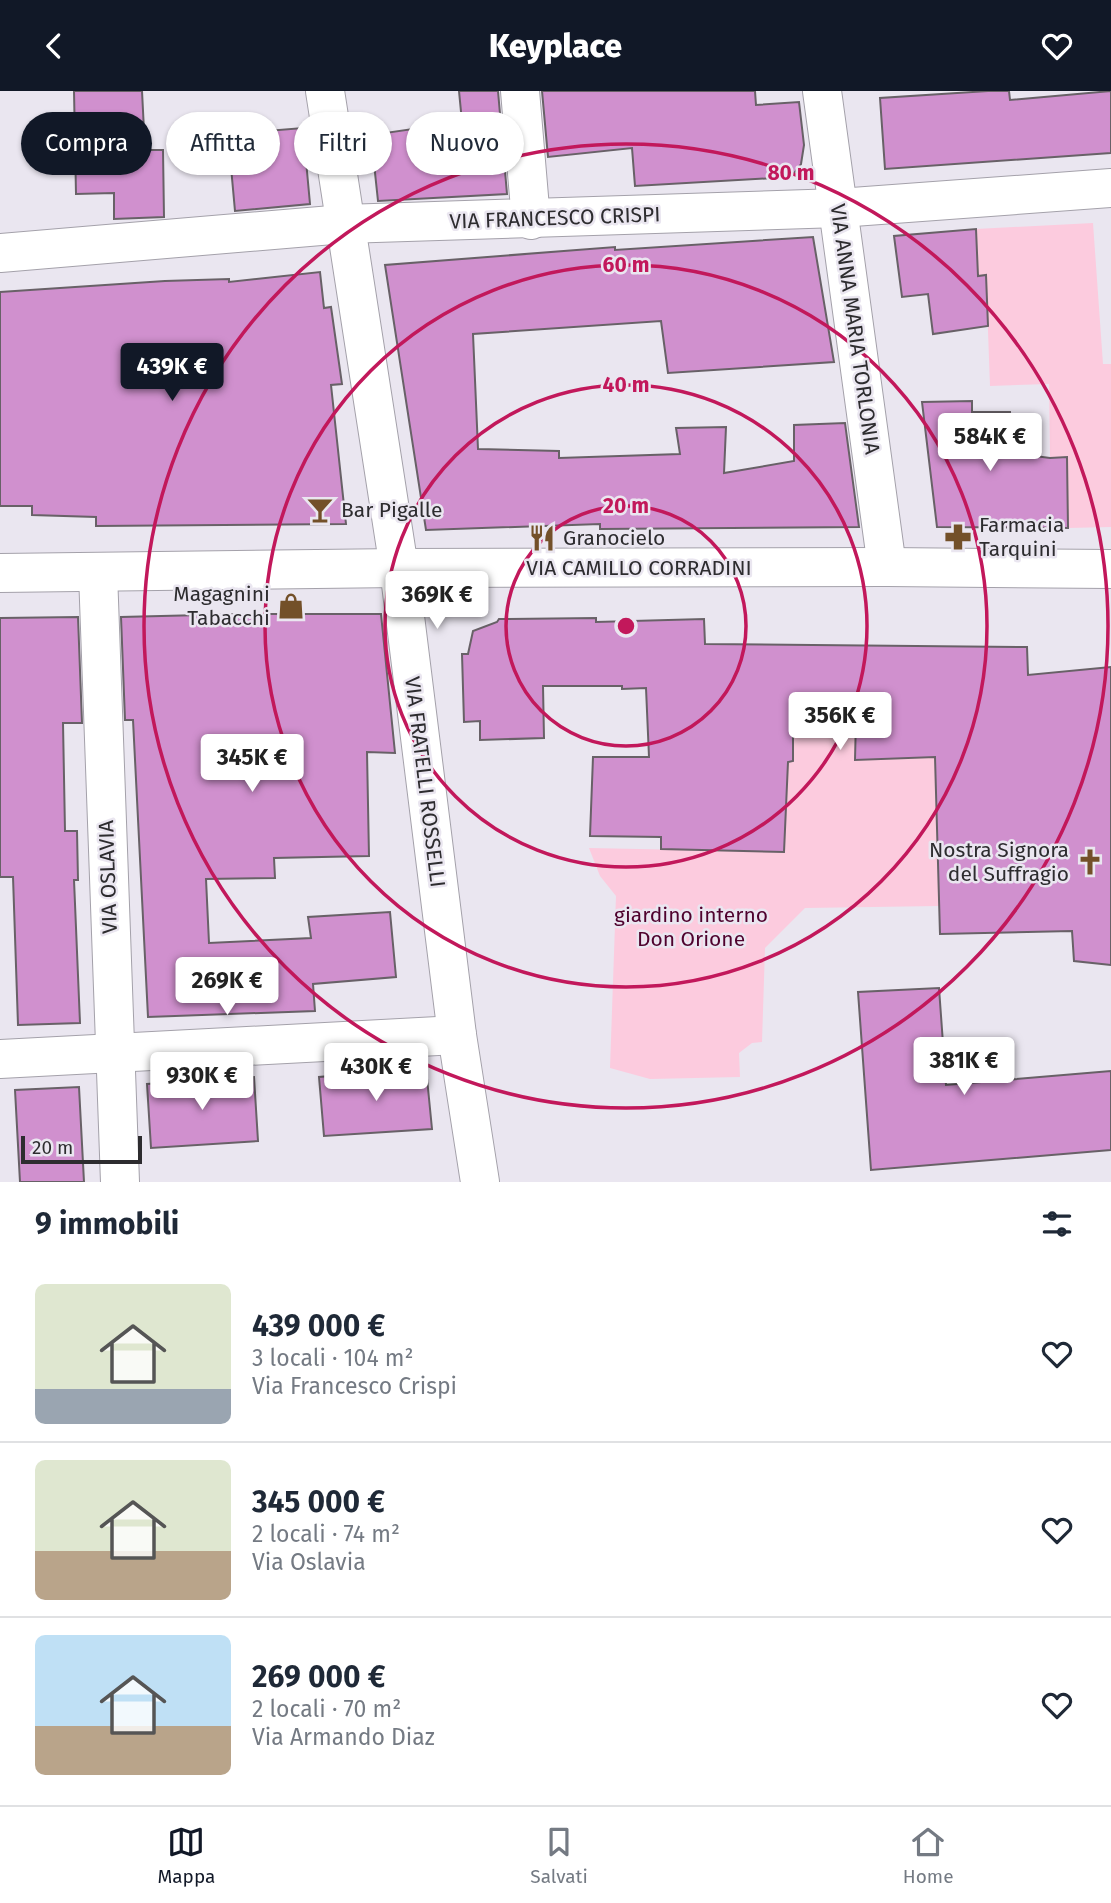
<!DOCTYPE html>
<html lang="it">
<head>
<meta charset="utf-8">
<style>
  body { margin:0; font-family:"Fira Sans",sans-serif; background:#f6f6f7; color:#1f2937; height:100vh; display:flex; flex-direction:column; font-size:26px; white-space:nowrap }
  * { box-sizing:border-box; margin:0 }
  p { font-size:23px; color:#747a83 }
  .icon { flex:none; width:38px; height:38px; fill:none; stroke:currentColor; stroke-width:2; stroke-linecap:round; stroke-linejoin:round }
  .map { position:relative; height:1091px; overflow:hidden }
  .side { display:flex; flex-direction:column; background:#fff; flex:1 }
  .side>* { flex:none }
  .hud { position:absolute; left:21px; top:21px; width:700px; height:63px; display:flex; gap:14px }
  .scale { position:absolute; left:21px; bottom:18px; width:121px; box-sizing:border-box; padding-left:7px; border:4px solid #2d2c2f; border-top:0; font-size:19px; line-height:24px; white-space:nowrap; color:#2d2c2f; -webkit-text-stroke:5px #eae6f0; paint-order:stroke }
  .price { position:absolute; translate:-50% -60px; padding:0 16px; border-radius:7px; background:#fff; color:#222; font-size:23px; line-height:46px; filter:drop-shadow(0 2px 4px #0008) }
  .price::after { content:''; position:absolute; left:50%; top:42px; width:21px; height:16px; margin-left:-10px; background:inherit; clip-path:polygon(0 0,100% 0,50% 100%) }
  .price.current { background:#111827; color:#fff }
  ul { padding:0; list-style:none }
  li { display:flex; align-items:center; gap:21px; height:175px; padding:0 35px }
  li+li { border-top:2px solid #e0e1e3 }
  li span { display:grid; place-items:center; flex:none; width:196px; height:140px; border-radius:10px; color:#555 }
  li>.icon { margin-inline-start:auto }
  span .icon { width:84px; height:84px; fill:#fffc; stroke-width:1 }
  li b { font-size:30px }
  h2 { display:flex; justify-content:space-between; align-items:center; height:84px; padding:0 35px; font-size:30px }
  .chip { padding:0 24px; border-radius:32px; background:#fff; box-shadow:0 2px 5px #0004; font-size:24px; line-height:63px }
  .chip.current { background:#111827; color:#fff }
  header { display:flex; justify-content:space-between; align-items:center; height:91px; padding:0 35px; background:#111827; color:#fff; font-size:32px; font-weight:800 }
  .dock { display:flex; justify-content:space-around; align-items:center; height:98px; border-top:2px solid #e0e1e3; background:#fff; font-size:19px; color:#747a83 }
  .dock a { display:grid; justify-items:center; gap:4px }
  .dock .current { color:#111827 }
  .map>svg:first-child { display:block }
  .green { fill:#fccbde }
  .building { fill:#d090ce; stroke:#686167; stroke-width:2 }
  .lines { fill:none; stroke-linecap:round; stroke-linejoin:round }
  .minor-casing { stroke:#a4a1aa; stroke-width:40 }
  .minor { stroke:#fff; stroke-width:38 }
  .ring { fill:none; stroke:#c2185b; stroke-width:3.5 }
  .labels { text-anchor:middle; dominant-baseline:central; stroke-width:5; stroke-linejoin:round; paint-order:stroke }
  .street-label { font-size:21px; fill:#2d2c2f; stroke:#eae6f0 }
  .poi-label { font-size:21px; fill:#2d2c2f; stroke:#eae6f0; text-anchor:start }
  .park-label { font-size:21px; fill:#4f022e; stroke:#eae6f0 }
  .centre { fill:#c2185b; stroke:#eae6f0; stroke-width:3.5 }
  .ring-label { font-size:21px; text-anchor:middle; font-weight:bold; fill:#c2185b; stroke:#eae6f0; stroke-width:5; stroke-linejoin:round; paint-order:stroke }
</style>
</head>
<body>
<header><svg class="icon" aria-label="back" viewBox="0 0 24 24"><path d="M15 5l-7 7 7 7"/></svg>Keyplace<svg class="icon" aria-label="heart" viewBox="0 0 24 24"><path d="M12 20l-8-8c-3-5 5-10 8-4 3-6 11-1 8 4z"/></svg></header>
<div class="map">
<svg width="1111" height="1091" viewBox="0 0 1111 1091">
  <rect width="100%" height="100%" fill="#eae6f0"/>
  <g class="green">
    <path d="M1093,132L1103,273H1111V436L1068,437L1067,366L1050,367L1049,293L990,295L986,185H978L976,138Z"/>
    <path d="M856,627V669L913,667L934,645L939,815L805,817L765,857L762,951L752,952L739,962L740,986L650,988L610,977L616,805L600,785L589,757L784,761L788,671L793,670V628Z"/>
  </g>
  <g class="building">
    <path d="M74,0H142L145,59H163L164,126L114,128V102L76,103Z"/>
    <path d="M459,0H498L507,103L378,110L371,44L462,31Z"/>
    <path d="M542,0H755L756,14L799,11L804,54L801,73L791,86L635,95L632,57L548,66Z"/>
    <path d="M988,0H1009L1010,9L1111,0V62L885,78L880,7Z"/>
    <path d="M303,37L310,113L235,120L228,43Z"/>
    <path d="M976,138L978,185L986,184L988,235L933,243L928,203L902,206L894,145Z"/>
    <path d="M813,146L834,271L668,282L661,230L473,243L478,358L559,360V367L680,363L676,337L726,336L724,382L794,370V334L845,332L859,436L600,438V433L426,439L385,174L615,156V159Z"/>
    <path d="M320,181L324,217L331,216L342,293L331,294L346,433L96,435V426L32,424V415H0V201L165,190L229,188V191Z"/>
    <path d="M972,310V321H1010L1012,362L1050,367L1067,366L1068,437L937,436L922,311Z"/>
    <path d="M243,523H381L395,662L367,661L369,765L274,767L275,787L206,788L209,852L311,847L308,826L390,821L396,886L313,893L315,920L148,926L133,629H125L121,526Z"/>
    <path d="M78,526L82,632H63L65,740H77L78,789H74L80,932L18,934L13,786H0V527Z"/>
    <path d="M596,527V531L704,528L705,553L1027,556L1028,584L1111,576V874L1074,870L1072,840L940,843L935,666L855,669L856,627L793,628V670L788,671L784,761L661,758V746L590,745L593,666H649L646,597L622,598V595H543L544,647L480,649V630L464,631L462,563H468L473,540L497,531L499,528Z"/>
    <path d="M939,897L946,994L1111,980V1059L871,1079L858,901Z"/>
    <path d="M426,977L432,1038L324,1045L319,986Z"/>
    <path d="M254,986L258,1050L151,1057L147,993Z"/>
    <path d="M79,996L84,1091H20L15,999Z"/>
  </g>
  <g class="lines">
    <g class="minor-casing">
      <g id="minor">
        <path d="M325,0L399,477L457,944L480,1091"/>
        <path d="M520,0L531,129"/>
        <path d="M822,0L887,476"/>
        <path d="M0,162L344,133L839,117L1111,97"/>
        <path d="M0,482L399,477L887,476L1111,478"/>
        <path d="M98,482L120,1091"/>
        <path d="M0,968L457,944"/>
      </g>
    </g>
    <use href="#minor" class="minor"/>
  </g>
  <g class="ring">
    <circle cx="626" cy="535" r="120"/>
    <circle cx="626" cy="535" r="241"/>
    <circle cx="626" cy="535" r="361"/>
    <circle cx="626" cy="535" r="482"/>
  </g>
  <defs>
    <g id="bar-bare" transform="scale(2.1)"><path d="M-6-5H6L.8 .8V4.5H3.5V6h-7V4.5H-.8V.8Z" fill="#735029" stroke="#eae6f0" stroke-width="2.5" paint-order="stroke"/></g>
    <g id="pharmacy-bare" transform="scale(2.1)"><path d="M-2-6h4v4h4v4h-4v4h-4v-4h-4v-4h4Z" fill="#735029" stroke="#eae6f0" stroke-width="2.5" paint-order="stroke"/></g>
    <g id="restaurant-bare" transform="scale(2.1)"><path d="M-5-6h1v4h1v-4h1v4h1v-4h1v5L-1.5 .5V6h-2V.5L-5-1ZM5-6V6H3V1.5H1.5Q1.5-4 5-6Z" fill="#735029" stroke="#eae6f0" stroke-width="2.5" paint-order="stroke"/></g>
    <g id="shop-bare" transform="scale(2.1)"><path d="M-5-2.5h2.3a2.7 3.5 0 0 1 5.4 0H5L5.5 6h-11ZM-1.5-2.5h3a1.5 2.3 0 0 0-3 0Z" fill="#735029" stroke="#eae6f0" stroke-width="2.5" paint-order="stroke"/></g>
    <g id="church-bare" transform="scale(2.1)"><path d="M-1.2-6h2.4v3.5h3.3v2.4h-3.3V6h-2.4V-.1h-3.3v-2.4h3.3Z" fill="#735029" stroke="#eae6f0" stroke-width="2.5" paint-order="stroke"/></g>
  </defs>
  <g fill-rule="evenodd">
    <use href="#bar-bare" x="320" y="419"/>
    <use href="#pharmacy-bare" x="958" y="446"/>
    <use href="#restaurant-bare" x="542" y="447"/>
    <use href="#shop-bare" x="291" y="515"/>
    <use href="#church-bare" x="1090" y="771"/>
  </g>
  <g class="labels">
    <g class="street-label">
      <text transform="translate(555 127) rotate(-2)">VIA FRANCESCO CRISPI</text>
      <text transform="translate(855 238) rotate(82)">VIA ANNA MARIA TORLONIA</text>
      <text x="639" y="477">VIA CAMILLO CORRADINI</text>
      <text transform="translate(425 691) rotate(83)">VIA FRATELLI ROSSELLI</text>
      <text transform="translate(108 786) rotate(-92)">VIA OSLAVIA</text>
    </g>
    <g class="poi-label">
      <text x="341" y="419">Bar Pigalle</text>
      <text x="979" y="434">Farmacia<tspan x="979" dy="24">Tarquini</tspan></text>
      <text x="563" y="447">Granocielo</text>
      <text x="270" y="503" text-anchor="end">Magagnini<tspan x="270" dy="24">Tabacchi</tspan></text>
      <text x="1069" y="759" text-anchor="end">Nostra Signora<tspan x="1069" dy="24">del Suffragio</tspan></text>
    </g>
    <g class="park-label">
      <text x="691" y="824">giardino interno<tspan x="691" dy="24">Don Orione</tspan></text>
    </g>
  </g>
  <circle cx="626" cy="535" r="10" class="centre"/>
  <g class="ring-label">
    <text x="791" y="89">80 m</text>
    <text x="626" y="181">60 m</text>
    <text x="626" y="301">40 m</text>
    <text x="626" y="422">20 m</text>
  </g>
</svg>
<div class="scale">20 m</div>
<b class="price current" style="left:172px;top:312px">439K €</b>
<b class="price" style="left:990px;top:382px">584K €</b>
<b class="price" style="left:437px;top:540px">369K €</b>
<b class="price" style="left:840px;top:661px">356K €</b>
<b class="price" style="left:252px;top:703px">345K €</b>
<b class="price" style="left:227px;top:926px">269K €</b>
<b class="price" style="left:964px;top:1006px">381K €</b>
<b class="price" style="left:376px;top:1012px">430K €</b>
<b class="price" style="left:202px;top:1021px">930K €</b>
<div class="hud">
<a class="chip current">Compra</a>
<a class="chip">Affitta</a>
<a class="chip">Filtri</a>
<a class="chip">Nuovo</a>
</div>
</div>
<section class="side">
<h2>9 immobili<svg class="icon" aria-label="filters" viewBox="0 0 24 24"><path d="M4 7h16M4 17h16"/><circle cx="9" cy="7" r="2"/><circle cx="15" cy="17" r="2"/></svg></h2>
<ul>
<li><span style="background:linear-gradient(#dfe7d0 75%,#9aa5b1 0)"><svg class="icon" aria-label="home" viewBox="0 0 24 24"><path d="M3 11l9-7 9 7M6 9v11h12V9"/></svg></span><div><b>439 000 €</b><p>3 locali · 104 m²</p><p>Via Francesco Crispi</p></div><svg class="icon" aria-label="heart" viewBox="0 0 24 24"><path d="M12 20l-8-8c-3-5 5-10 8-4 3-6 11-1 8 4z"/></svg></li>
<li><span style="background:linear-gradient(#dfe7d0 65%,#b9a48a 0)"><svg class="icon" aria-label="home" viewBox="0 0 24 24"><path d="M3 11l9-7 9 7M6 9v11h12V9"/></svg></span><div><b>345 000 €</b><p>2 locali · 74 m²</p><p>Via Oslavia</p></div><svg class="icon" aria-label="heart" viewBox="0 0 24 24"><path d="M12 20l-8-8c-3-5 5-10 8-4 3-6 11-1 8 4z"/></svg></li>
<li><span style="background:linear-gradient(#bfe0f5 65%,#b9a48a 0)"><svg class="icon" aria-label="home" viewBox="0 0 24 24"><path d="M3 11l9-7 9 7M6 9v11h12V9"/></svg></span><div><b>269 000 €</b><p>2 locali · 70 m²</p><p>Via Armando Diaz</p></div><svg class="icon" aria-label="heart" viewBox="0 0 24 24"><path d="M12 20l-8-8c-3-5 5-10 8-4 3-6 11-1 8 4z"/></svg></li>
</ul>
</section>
<nav class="dock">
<a class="current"><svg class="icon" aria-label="map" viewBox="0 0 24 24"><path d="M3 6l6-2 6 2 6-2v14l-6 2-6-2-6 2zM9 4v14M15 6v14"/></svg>Mappa</a>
<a><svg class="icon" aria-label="saved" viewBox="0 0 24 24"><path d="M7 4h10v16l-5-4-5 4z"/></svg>Salvati</a>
<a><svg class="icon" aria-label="home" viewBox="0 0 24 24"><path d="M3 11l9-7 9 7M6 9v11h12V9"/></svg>Home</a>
</nav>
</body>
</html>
